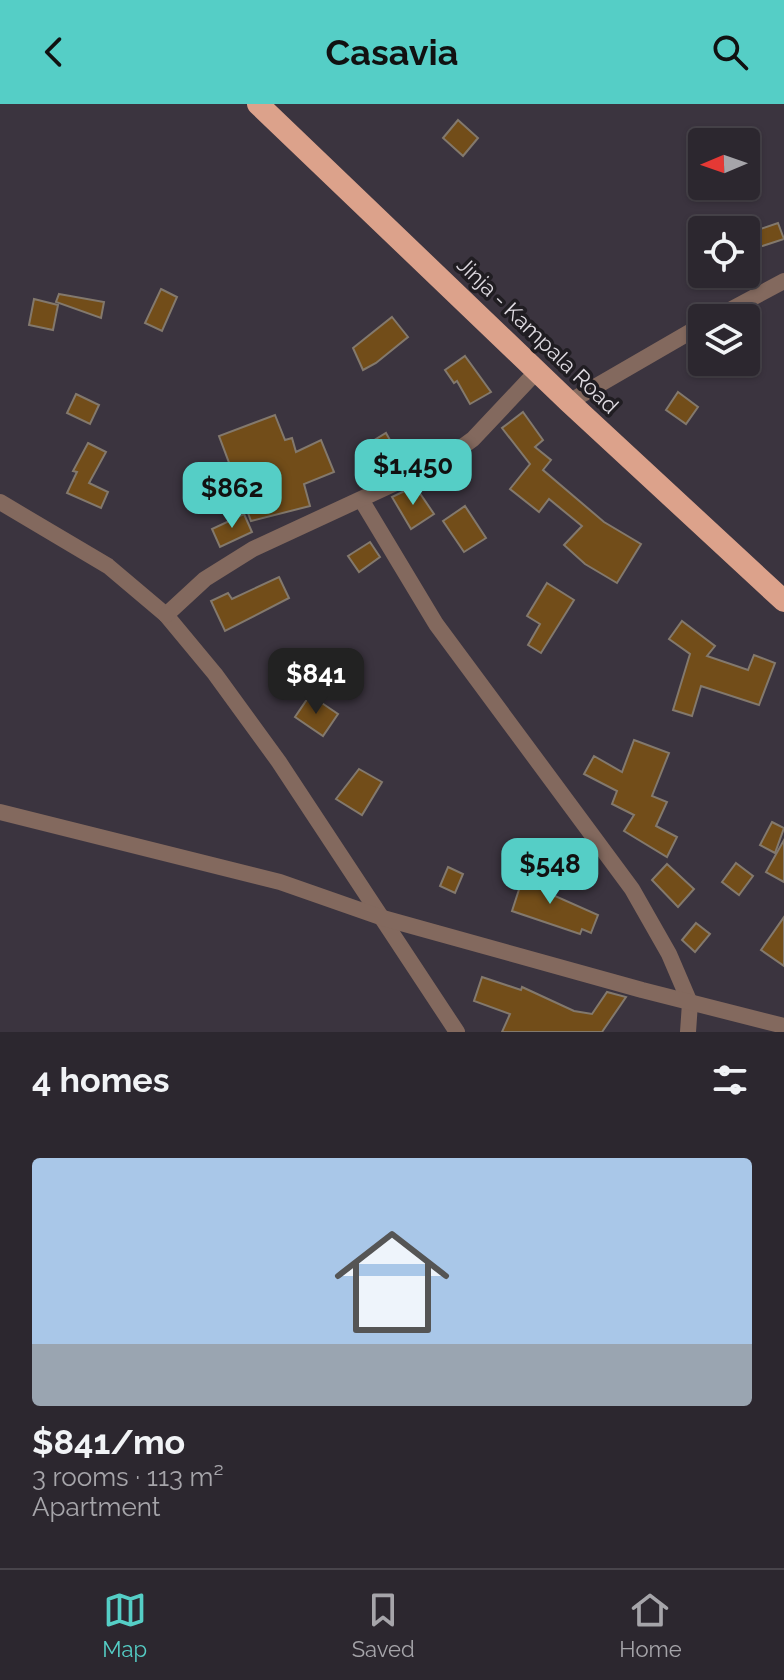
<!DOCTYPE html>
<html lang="en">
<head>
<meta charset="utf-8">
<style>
  body { margin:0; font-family:Raleway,sans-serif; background:#342f37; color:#f1f3f6; height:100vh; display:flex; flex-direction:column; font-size:30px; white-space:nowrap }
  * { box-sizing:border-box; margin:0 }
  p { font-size:26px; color:#a6a5aa }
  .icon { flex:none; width:44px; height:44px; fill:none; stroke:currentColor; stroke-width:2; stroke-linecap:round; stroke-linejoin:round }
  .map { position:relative; height:928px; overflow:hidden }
  .side { display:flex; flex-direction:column; background:#2c272f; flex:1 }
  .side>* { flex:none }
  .needle { width:52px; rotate:268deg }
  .tools { position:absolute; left:688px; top:24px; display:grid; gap:16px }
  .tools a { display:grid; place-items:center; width:72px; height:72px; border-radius:8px; background:#2c272f; box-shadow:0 2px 6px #0004,0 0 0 2px #48444b; font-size:40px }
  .price { position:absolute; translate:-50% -68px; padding:0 18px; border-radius:16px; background:#55cec6; color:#111; font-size:26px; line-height:52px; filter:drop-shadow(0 2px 4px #0008) }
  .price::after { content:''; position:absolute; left:50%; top:48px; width:24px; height:18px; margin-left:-12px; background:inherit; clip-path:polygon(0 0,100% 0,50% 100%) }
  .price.current { background:#222; color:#fff }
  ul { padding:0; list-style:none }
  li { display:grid; align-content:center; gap:16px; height:424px; padding:0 32px }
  li span { display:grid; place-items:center; height:248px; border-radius:8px; color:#555 }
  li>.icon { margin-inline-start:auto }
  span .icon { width:144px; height:144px; fill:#fffc; stroke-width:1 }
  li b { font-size:34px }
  h2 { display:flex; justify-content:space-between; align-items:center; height:96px; padding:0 32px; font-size:34px }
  header { display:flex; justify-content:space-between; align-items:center; height:104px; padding:0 32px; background:#55cec6; color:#111; font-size:36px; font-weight:700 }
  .menu { display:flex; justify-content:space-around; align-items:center; height:112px; border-top:2px solid #48444b; background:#2c272f; font-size:22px; color:#a6a5aa }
  .menu a { display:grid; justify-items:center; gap:4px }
  .menu .current { color:#55cec6 }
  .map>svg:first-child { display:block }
  .building { fill:#724d19; stroke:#83796d; stroke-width:2 }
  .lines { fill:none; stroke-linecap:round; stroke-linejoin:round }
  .minor { stroke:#83695e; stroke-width:16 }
  .trunk { stroke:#dca28b; stroke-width:22 }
  .labels { text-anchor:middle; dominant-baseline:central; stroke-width:7; stroke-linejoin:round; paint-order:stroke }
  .street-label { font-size:22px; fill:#dedae1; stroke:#201d22 }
</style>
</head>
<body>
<header><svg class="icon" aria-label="back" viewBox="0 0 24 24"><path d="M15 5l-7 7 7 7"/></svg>Casavia<svg class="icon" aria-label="search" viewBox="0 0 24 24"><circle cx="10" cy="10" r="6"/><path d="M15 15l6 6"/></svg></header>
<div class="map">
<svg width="784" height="928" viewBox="0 0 784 928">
  <rect width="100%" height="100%" fill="#3b343f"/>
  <g class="building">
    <path d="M458,16L478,34L463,52L443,34Z"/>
    <path d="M778,119L784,135L750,146L746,130Z"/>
    <path d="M161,185L177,193L162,227L145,219Z"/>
    <path d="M59,190L104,198L101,214L56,198Z"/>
    <path d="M34,195L58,201L53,226L29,221Z"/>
    <path d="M392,213L408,233L376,259L363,266L353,244Z"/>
    <path d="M465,252L491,288L470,300L457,277L454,279L445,266Z"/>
    <path d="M678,288L698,303L686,320L666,306Z"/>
    <path d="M76,290L99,301L90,320L67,309Z"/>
    <path d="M523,308L543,336L535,343L551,356L543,366L604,418L641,440L617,479L585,460L564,441L582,422L549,395L539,408L510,385L530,360L502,324Z"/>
    <path d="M275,311L285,336L292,334L296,348L321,336L334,368L304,380L310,402L251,417L219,332Z"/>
    <path d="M386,329L398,350L378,361L366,341Z"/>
    <path d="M88,339L106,348L89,379L108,388L101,404L67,389L77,368L73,367Z"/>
    <path d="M415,382L434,410L411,425L392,393Z"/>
    <path d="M465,402L486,434L464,448L443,417Z"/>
    <path d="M244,410L252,428L220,443L212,425Z"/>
    <path d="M370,438L380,453L359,468L348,452Z"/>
    <path d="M279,473L289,494L225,527L211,497L228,489L232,495Z"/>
    <path d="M547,479L574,496L541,549L528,541L540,520L527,512Z"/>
    <path d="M682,517L715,542L707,552L748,566L754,551L775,559L759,601L701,582L692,612L673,606L690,550L669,535Z"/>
    <path d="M310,591L338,610L323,632L295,613Z"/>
    <path d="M634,636L669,649L652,692L667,698L656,722L677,733L667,753L624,727L634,711L612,700L617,687L584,670L594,652L622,668Z"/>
    <path d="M359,665L382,678L362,711L336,695Z"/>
    <path d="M772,718L784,724L775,749L760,741Z"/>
    <path d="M784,736V778L766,768Z"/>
    <path d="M736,759L753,772L739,791L722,778Z"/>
    <path d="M667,760L694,785L678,803L652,776Z"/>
    <path d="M448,763L463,770L455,789L440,782Z"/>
    <path d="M526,764L552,776L546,788L598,811L591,829L582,825L580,830L512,807Z"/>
    <path d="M784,813V862L761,846Z"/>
    <path d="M696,819L710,830L695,848L682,836Z"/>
    <path d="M482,873L521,886L522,883L574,907L592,910L607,888L626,893L602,928H502L510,910L474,897Z"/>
  </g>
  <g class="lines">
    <g class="minor">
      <path d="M715,214L784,177"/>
      <path d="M569,298L702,221"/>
      <path d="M362,397L436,520L632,785L669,850L690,899L688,928"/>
      <path d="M0,398L108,462L166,511L215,570L279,658L457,928"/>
      <path d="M166,511L205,475L253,445L443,357L473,335L538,266"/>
      <path d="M0,708L280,778L383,814L642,886L784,922"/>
    </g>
    <path class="trunk" d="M258,0L569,298L784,497"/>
  </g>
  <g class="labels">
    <g class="street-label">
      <text transform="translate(538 231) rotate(44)">Jinja - Kampala Road</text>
    </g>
  </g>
</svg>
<div class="tools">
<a><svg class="needle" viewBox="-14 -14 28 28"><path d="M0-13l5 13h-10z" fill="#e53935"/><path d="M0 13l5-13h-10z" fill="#a6a5aa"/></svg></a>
<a><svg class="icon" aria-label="locate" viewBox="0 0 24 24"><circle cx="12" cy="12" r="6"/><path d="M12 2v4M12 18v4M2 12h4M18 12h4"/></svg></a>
<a><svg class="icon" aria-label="layers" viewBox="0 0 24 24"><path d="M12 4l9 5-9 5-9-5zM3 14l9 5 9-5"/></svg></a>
</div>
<b class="price" style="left:413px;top:403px">$1,450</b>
<b class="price" style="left:232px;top:426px">$862</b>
<b class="price current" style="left:316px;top:612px">$841</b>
<b class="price" style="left:550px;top:802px">$548</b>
</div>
<section class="side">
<h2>4 homes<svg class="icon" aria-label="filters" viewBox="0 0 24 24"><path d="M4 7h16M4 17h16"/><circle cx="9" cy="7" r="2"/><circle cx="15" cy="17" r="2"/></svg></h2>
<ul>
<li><span style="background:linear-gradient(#a9c7e8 75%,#9aa5b1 0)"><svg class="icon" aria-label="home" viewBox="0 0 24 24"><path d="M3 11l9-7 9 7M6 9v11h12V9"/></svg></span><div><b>$841/mo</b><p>3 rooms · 113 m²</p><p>Apartment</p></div></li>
</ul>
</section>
<nav class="menu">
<a class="current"><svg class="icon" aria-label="map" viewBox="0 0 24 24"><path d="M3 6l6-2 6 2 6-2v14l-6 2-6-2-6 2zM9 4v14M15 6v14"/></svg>Map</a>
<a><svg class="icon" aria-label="saved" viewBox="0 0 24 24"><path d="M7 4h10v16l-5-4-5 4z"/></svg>Saved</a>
<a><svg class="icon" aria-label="home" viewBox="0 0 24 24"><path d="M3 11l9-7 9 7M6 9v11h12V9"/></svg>Home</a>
</nav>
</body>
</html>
